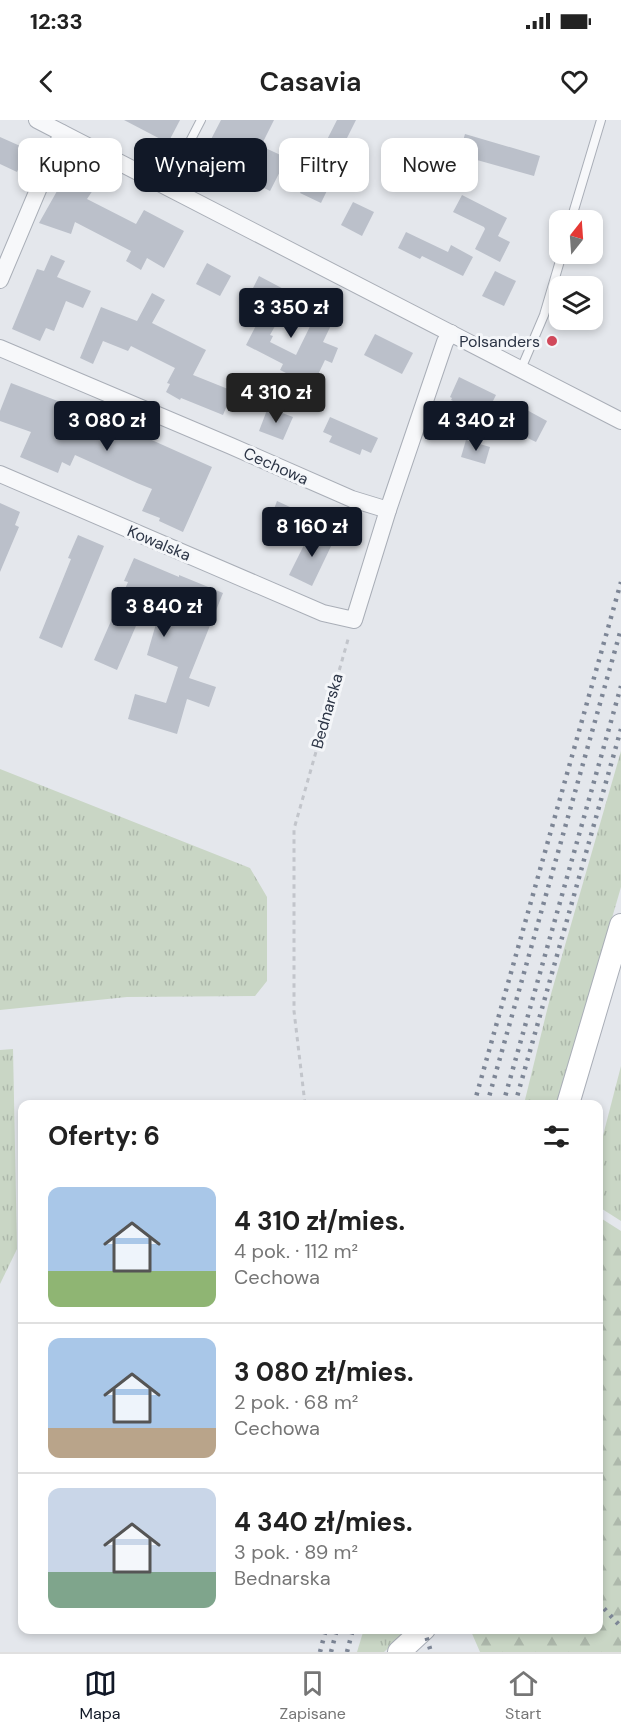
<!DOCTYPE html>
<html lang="pl">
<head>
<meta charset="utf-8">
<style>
  body { margin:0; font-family:"DM Sans",sans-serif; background:#f2f2f2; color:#222; height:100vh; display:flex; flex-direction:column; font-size:22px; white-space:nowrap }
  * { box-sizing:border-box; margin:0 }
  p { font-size:20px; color:#767676 }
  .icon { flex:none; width:33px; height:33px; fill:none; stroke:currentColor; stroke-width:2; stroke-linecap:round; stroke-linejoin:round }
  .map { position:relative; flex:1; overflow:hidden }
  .drawer { position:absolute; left:18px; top:980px; width:585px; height:534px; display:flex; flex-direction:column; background:#fff; border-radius:12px; box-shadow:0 3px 9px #0003 }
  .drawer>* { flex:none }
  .top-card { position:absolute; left:18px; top:18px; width:585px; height:54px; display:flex; gap:12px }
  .needle { width:39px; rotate:17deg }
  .buttons { position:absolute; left:549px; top:90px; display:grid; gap:12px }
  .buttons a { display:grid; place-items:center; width:54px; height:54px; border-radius:12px; background:#fff; box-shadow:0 3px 9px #0003; font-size:30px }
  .price { position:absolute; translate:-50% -51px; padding:0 14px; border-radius:6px; background:#111827; color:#fff; font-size:20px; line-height:39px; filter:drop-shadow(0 2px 3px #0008) }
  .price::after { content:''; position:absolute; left:50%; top:36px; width:18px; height:14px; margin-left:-9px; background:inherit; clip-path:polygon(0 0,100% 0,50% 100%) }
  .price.on { background:#222; color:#fff }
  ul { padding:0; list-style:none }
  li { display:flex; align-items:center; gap:18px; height:150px; padding:0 30px }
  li+li { border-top:2px solid #e0e0e0 }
  li span { display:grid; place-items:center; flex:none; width:168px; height:120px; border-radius:12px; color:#555 }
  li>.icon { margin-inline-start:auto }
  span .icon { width:72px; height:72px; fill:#fffc; stroke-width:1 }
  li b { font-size:26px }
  h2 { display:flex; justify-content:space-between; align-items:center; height:72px; padding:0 30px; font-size:26px }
  .tag { padding:0 21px; border-radius:12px; background:#fff; box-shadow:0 3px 9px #0003; font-size:21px; line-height:54px }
  .tag.on { background:#111827; color:#fff }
  .status { display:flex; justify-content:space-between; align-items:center; height:42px; padding:0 30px; background:#fff; direction:ltr }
  .status svg { height:16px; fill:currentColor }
  header { display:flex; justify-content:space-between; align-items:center; height:78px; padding:0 30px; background:#fff; font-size:27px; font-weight:600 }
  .menu { display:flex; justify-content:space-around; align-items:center; height:84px; border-top:2px solid #e0e0e0; background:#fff; font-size:16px; color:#767676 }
  .menu a { display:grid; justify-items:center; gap:3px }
  .menu .on { color:#111827 }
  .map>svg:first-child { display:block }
  .grass { fill:url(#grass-tufts) }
  .forest { fill:url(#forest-firs) }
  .building { fill:#bbc0ca }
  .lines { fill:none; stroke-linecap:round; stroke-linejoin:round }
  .lane-casing { stroke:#a9aeb7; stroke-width:10 }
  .street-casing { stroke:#a9aeb7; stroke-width:18 }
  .secondary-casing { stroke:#a9aeb7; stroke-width:24 }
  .path { stroke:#c2c5cb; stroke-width:3; stroke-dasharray:4.5 4.5; stroke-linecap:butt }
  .lane { stroke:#f7f8fa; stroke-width:8 }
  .street { stroke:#f7f8fa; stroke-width:16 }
  .secondary { stroke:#fff; stroke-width:22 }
  .rail { stroke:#7d8696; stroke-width:4.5; stroke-dasharray:3 6; stroke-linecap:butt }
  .poi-dot { fill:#d1495b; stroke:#f4f6f9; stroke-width:2 }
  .labels { text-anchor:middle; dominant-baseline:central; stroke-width:6; stroke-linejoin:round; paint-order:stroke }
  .poi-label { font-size:16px; fill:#2b3445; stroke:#f4f6f9; text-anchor:end }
  .street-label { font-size:16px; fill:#2b3445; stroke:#f4f6f9 }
</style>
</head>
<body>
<div class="status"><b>12:33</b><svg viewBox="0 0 49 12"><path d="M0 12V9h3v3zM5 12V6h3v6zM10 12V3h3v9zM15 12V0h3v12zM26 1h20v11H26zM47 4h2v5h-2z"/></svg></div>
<header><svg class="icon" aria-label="back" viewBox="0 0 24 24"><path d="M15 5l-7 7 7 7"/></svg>Casavia<svg class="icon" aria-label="heart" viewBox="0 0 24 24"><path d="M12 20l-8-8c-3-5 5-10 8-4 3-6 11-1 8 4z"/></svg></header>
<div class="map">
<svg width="621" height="1532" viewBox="0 0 621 1532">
  <defs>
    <pattern id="grass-tufts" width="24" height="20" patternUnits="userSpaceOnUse" patternTransform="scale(1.5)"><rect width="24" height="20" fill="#c9d6c5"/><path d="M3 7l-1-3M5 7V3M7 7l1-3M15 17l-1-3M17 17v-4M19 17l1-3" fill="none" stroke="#adb8ab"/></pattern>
    <pattern id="forest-firs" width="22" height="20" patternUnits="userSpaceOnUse" patternTransform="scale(1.5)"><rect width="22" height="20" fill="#c9d6c5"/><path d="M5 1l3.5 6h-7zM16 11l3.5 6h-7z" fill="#adb8ab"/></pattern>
  </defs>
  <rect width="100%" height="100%" fill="#e4e7ec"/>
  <g class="grass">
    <path d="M621,631V767L558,984H524L551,874Z"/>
    <path d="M0,649L250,748L267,777V861L255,876L127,877L0,890Z"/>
    <path d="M13,929L17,1129L0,1164V930Z"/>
    <path d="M621,946V1101L599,1087V1031Z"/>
    <path d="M364,1509H409L384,1532H357Z"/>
  </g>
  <path class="forest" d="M599,1097L621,1111V1532H480L470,1509H598Z"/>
  <g class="building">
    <path d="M124,0H180L168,23Z"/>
    <path d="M221,0H274L261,26L287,38L270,71L248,60L252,52L227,40L228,38L207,27Z"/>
    <path d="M337,0H356L344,24L352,29L342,48L339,46L321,83L300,73Z"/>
    <path d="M465,14L540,36L534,56L459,35Z"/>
    <path d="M0,17L27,29L17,52L0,44Z"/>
    <path d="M69,58L93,70L87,79L136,104L144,90L184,111L164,148L147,138L141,150L126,141L131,131L75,102L71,114L39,103L61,64L65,66Z"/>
    <path d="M462,75L507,98L498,116L510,122L500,142L475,129L485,109L484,107L453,92Z"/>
    <path d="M353,82L374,92L362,116L341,105Z"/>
    <path d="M406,112L448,132L451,125L473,137L463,156L422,136L420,139L398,128Z"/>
    <path d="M51,135L65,141L57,157L91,171L83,188L66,181L54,211L46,208L40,221L12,209L37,149L44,151Z"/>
    <path d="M207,143L231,156L220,176L196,164Z"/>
    <path d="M495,151L516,161L504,186L482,176Z"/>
    <path d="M259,156L293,174L270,215L273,216L270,222L296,235L317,192L333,201L323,222L338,228L332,243L325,240L304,284L290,277L298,259L280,250L283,244L246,225L266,186L249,176Z"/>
    <path d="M152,173L165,180L152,203L206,230L193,255L233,271L223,295L181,278L180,280L166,272L170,264L167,263L175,248L131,226L128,231L103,221L93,244L80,238L101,187L137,201Z"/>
    <path d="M375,214L413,233L402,254L364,235Z"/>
    <path d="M459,257L496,275L485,297L451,280L452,278L450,277Z"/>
    <path d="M11,263L107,300L212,347L183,412L159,401L160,398L142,391L152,369L137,363L75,335L70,346L62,342L58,353L20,337L31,312L0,301V291Z"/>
    <path d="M525,289L547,301L536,322L513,311Z"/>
    <path d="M267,290L276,294L277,291L293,297L283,320L259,311Z"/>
    <path d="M330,297L378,318L371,333L362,329L360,335L329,322L332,316L323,312Z"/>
    <path d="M466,320L490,327L485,344L461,337Z"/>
    <path d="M277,381L290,387L281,407L269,402Z"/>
    <path d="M0,383L20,392L15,405L19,407L0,452Z"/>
    <path d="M312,409L334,420L312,466L289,455Z"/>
    <path d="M78,415L104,426L62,528L39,518L71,439L68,438Z"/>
    <path d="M134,438L179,457V455L223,473L189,558L216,567L209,587L187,579L177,614L128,599L135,574L166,583L178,547L147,535L162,483L148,478L117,550L94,540L128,462L124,461Z"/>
  </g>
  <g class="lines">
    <g class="lane-casing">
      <g id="lane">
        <path d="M167,66L201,0"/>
        <path d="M571,100L601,0"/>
        <path d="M521,249L544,195L562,134"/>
      </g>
    </g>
    <g class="street-casing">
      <g id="street">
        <path d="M37,0L621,301"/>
        <path d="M0,160L62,13"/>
        <path d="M0,228L231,326L352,379L388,390"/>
        <path d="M0,354L323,493L354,500L388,390L445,222L451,213"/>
      </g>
    </g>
    <g class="secondary-casing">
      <g id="secondary">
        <path d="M568,984L621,805"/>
        <path d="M399,1532L424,1509"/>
      </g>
    </g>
    <path class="path" d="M305,984L294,891V709L349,516"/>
    <use href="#lane" class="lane"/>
    <use href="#street" class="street"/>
    <use href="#secondary" class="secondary"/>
    <g class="rail">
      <path d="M474,984L621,462"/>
      <path d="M487,984L621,509"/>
      <path d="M503,984L621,566"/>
      <path d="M515,984L621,609"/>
      <path d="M598,1482L621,1507"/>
      <path d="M424,1509L431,1532"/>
      <path d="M320,1532L326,1509"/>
      <path d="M331,1532L337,1509"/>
      <path d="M347,1532L353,1509"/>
    </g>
  </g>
  <circle class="poi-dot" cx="552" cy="221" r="6"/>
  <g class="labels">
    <g class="poi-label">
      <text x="540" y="221">Polsanders</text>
    </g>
    <g class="street-label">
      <text transform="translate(276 346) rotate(24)">Cechowa</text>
      <text transform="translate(159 423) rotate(23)">Kowalska</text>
      <text transform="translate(327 591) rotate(-74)">Bednarska</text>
    </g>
  </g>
</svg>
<div class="buttons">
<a><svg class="needle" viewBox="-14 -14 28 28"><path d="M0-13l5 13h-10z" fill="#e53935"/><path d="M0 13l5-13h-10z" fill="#767676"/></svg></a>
<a><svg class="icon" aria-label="layers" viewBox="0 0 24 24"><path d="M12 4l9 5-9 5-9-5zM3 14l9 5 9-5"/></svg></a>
</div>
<b class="price" style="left:291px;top:219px">3 350 zł</b>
<b class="price on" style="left:276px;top:304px">4 310 zł</b>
<b class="price" style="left:107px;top:332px">3 080 zł</b>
<b class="price" style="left:476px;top:332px">4 340 zł</b>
<b class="price" style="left:312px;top:438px">8 160 zł</b>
<b class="price" style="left:164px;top:518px">3 840 zł</b>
<div class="top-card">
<a class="tag">Kupno</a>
<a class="tag on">Wynajem</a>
<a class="tag">Filtry</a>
<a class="tag">Nowe</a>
</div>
<section class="drawer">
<h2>Oferty: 6<svg class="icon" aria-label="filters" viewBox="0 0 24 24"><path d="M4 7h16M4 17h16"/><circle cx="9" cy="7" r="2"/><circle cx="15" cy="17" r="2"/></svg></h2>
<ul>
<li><span style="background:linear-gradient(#a9c7e8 70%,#8fb573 0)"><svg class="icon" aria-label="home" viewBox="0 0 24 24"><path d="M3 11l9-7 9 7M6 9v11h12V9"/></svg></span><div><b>4 310 zł/mies.</b><p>4 pok. · 112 m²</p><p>Cechowa</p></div></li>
<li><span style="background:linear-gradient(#a9c7e8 75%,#b9a48a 0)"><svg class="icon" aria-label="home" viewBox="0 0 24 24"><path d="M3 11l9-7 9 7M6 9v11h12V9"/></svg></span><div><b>3 080 zł/mies.</b><p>2 pok. · 68 m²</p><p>Cechowa</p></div></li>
<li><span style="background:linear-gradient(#c9d6e8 70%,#7fa58c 0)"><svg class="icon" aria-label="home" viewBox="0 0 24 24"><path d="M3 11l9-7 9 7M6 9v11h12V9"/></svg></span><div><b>4 340 zł/mies.</b><p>3 pok. · 89 m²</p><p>Bednarska</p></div></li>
</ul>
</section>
</div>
<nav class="menu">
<a class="on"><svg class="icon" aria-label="map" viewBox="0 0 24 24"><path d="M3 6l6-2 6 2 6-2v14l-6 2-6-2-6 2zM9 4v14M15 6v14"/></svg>Mapa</a>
<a><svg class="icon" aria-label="saved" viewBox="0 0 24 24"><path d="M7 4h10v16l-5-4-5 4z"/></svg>Zapisane</a>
<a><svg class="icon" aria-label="home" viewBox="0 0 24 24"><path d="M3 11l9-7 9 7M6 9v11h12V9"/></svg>Start</a>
</nav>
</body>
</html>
